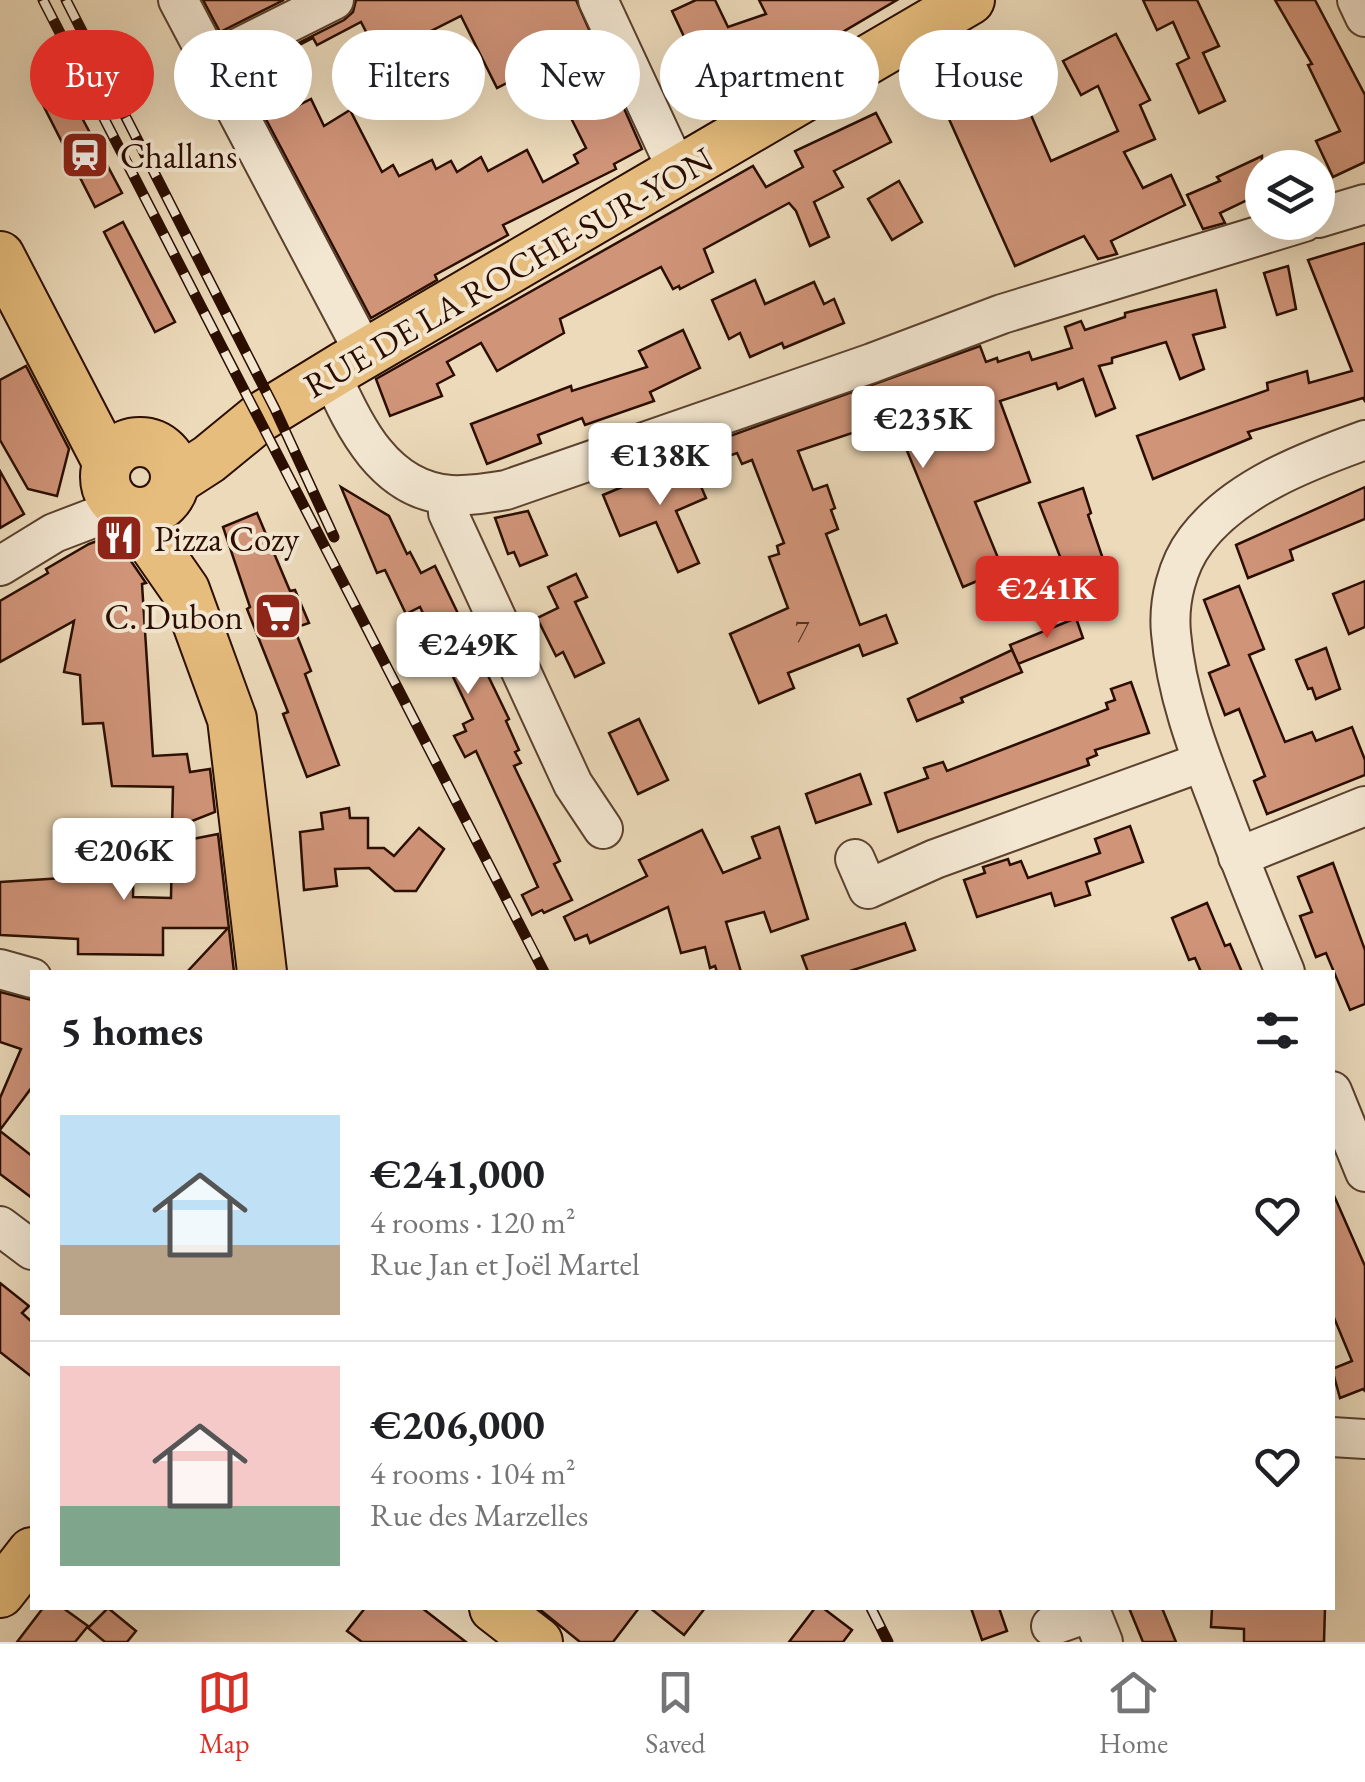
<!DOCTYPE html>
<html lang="en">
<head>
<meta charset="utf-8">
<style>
  body { margin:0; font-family:"EB Garamond",serif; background:#f6f6f6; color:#202124; height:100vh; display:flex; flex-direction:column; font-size:38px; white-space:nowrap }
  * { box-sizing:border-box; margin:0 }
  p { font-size:32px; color:#757577 }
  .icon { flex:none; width:55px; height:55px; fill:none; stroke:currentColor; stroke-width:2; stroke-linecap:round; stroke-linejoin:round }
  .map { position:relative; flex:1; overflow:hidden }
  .details { position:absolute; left:30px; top:970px; width:1305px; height:640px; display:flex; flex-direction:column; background:#fff; border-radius:0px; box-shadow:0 10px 40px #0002 }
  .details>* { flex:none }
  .guide { position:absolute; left:30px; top:30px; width:1305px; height:90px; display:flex; gap:20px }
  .buttons { position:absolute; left:1245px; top:150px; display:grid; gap:20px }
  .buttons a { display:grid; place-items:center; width:90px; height:90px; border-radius:50%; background:#fff; box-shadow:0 10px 40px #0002; font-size:50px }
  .price { position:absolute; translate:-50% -85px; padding:0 22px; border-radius:10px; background:#fff; color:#222; font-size:32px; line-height:65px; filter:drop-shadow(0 2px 5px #0008) }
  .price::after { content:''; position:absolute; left:50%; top:60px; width:30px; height:22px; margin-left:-15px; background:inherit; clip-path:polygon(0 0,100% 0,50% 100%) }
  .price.current { background:#d93025; color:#fff }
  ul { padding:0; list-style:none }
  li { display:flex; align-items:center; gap:30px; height:250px; padding:0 30px }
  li+li { border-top:2px solid #e0e0e0 }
  li span { display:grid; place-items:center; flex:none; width:280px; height:200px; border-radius:0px; color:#555 }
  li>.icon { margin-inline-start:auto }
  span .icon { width:120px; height:120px; fill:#fffc; stroke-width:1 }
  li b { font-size:42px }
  h2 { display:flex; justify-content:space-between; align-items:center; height:120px; padding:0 30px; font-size:42px }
  .chip { padding:0 35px; border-radius:45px; background:#fff; box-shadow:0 10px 40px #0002; font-size:35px; line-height:90px }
  .chip.current { background:#d93025; color:#fff }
  .menu { display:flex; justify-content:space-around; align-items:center; height:140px; border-top:2px solid #e0e0e0; background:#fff; font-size:28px; color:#757577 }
  .menu a { display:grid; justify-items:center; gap:5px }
  .menu .current { color:#d93025 }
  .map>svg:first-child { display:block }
  .building { fill:#d09479; stroke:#2b0e00; stroke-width:2.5; fill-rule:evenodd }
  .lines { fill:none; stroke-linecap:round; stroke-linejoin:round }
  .minor-casing { stroke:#5b412e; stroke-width:42 }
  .major-casing { stroke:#2b0e00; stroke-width:52 }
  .minor { stroke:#f3e7d2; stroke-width:38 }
  .major { stroke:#e6bd7d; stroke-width:48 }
  .rail-casing { stroke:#2b0e00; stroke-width:11 }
  .rail { stroke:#f3e7d2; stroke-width:8; stroke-dasharray:22; stroke-linecap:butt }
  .labels { text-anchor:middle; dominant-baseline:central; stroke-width:8; stroke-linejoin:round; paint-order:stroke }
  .number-label { font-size:30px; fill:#54301e }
  .poi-label { font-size:35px; fill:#2b0e00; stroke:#f3e7d2; text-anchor:start }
  .street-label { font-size:35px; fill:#2b0e00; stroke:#f3e7d2 }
</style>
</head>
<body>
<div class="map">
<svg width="1365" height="1642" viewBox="0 0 1365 1642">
  <rect width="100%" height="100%" fill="#ecdaba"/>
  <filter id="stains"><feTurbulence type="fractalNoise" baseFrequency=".002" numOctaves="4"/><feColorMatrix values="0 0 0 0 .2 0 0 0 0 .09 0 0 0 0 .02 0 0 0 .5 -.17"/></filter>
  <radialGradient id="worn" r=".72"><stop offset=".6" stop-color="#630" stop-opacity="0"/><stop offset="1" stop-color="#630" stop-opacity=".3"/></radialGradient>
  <g class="building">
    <path d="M203,0H284L220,32Z"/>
    <path d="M356,0H576L642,149L614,164L616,169L503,225L508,235L435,275L437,280L371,318L241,72L344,20L353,12ZM461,16L497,88L544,64L586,148L574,155L578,163L543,182L527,150L488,171L481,157L457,172L451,161L436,169L432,160L399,176L393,165L382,172L350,110L324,126L311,99L285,112L263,64L313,38L317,45L361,22L379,57Z"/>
    <path d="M696,0H715L728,27L766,14L759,0H897L751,86L750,83L713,104L689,61L694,58L672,11Z"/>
    <path d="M1143,0H1197L1219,46L1203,53L1225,101L1199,113L1177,64L1189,58L1173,22L1157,30Z"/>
    <path d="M1275,0H1315L1365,95V162L1333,177L1316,141L1340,131L1308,65L1312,64Z"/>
    <path d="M1116,34L1150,100L1140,105L1155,139L1124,152L1143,188L1171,175L1185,205L1111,241L1117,254L1098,259L1084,236L1015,266L945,110L1015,78L1051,161L1118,131L1098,86L1081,95L1063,61Z"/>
    <path d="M65,86L122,193L95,207L40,99Z"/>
    <path d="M876,113L891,142L834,171L843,187L814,202L829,237L810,246L796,211L789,203L704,249L713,272L680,289L679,286L673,289L661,267L560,319L564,333L497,371L481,343L447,362L454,375L437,384L442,396L390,416L376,379L753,166L766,187L803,167L795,151Z"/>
    <path d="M1262,156V193L1220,213L1225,223L1203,229L1187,195L1220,181L1217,177Z"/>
    <path d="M899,181L922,222L892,240L868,199Z"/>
    <path d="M123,222L175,322L155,332L104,232Z"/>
    <path d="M1365,243V401L1363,398L1248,432L1251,438L1153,479L1137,436L1268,390L1267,383L1307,371L1309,383L1352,371L1308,260Z"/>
    <path d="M1288,266L1296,309L1277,315L1264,273Z"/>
    <path d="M755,280L765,304L814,282L824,304L834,299L844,323L784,348L782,343L750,357L740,333L729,339L712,300Z"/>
    <path d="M1216,290L1225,327L1193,335L1204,369L1180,379L1166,342L1112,358V363L1099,366L1115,408L1096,416L1083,379L1058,389L1056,383L1000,401L1030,482L975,502L1003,570L963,587L894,419L798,451L813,490L827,485L835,508L831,510L838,529L826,534L860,625L886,615L897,643L863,656L859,645L788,673L794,688L759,703L730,634L788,608L769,557L779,554L777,546L784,543L752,460L742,464L737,453L723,458L716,441L980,346L986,362L997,358L998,362L1029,352L1032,360L1072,348L1065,327L1081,321L1085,330L1125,317V313Z"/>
    <path d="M683,330L700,368L650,392L654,401L585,425L582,418L538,435L541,443L487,464L471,424L571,386L572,391L647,367L639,351Z"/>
    <path d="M26,366L69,449L57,496L28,489L0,440V380Z"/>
    <path d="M689,459L706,498L676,511L699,563L678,572L656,522L620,536L603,495Z"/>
    <path d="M0,471L24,514L0,528Z"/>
    <path d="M341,487L389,516L407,554L410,552L421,573L435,566L509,719L506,721L519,750L515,752L521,763L514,766L560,861L554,864L572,900L544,913L542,910L532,915L522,895L538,887L476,751L465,757L454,736L466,731L463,724L473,719L420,607L406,614L385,570L377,573Z"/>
    <path d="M1365,487V519L1290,550L1293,560L1248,578L1236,545Z"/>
    <path d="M1083,488L1091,513L1088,515L1103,559L1066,572L1039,503Z"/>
    <path d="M528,511L547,555L520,566L514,552L508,554L495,518Z"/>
    <path d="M257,513L290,591L295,590L309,623L294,628L311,671L305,674L339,765L307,777L283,714L288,712L247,609L250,607L223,527Z"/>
    <path d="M113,535L146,583L142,584L153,756L187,754L190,772L210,769L215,812L172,829L173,787L112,786L103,723L83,724L80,675L64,672L74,621L0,662V601L48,573L46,569L89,544Z"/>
    <path d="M576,574L587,597L575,602L604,663L575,677L563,652L556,656L537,618L558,608L548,587Z"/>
    <path d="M1365,581V627L1349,634L1333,594Z"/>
    <path d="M1239,586L1264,649L1249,655L1285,742L1312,732L1316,741L1352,727L1365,760V775L1267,814L1254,781L1265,776L1239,709L1225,715L1209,673L1229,665L1204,600Z"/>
    <path d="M1076,618L1083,638L1018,664L1010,645Z"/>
    <path d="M1326,648L1340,689L1316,699L1312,688L1308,689L1296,660Z"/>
    <path d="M1012,650L1022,672L961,698L963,702L917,721L908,699Z"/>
    <path d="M1131,682L1149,733L1095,750L1097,755L1087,759L1089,765L898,832L885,793L928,778L924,768L943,762L947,771L1108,709L1106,703L1115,700L1111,689Z"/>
    <path d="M639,719L668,780L638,794L609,733Z"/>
    <path d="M860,774L871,804L816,823L806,794Z"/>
    <path d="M349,808L350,818H368V848H384L394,856L419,828L444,849L416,891H395L369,868L335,869L337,886L304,890L300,832L323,829L321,813Z"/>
    <path d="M1130,826L1143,862L1086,882L1090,895L1055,906L1051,893L977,917L964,880L985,873L983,867L1008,859L1010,865L1021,861L1028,878L1100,853L1095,839Z"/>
    <path d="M779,827L808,919L771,932L764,912L726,922L741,972H717L715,966L710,968L705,947L681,953L668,907L590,943L587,935L575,940L564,917L647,876L639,860L702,830L723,873L760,858L752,837Z"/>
    <path d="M218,834L234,972H187L228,928H163V955L78,954V939L0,935V882L79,877V838L134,839L133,897L171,898L172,843Z"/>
    <path d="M1333,863L1365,950V1004L1350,1010L1326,953L1316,957L1300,916L1312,912L1298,877Z"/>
    <path d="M1207,903L1225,946L1230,944L1242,972H1201L1195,958L1189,960L1172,918Z"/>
    <path d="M905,923L915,950L847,972H808L802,956Z"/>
    <path d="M0,992L32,1000V1087L0,1130V1098L21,1049L0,1042Z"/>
    <path d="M0,1131L32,1156V1198L0,1174Z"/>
    <path d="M1332,1191L1365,1266V1391L1363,1389L1340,1398L1332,1369L1352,1361L1332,1313Z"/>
    <path d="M0,1283L29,1306L22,1313L32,1322V1377L0,1352Z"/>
    <path d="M43,1608H63L88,1626L75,1642H17Z"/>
    <path d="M108,1608L136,1631L127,1642H105L88,1628Z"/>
    <path d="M365,1608H422L466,1642H362L347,1631Z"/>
    <path d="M538,1608H639L613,1642H580Z"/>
    <path d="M650,1608H705L684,1635Z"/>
    <path d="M815,1608H823L852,1630L843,1642H789Z"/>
    <path d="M971,1608H999L1007,1631L982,1640Z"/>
    <path d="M1129,1608H1162L1176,1642H1143Z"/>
    <path d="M1212,1608H1325L1324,1642H1244V1629L1211,1627Z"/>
  </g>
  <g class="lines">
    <g class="minor-casing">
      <g id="minor">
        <path d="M178,0L365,354"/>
        <path d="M598,0L678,172"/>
        <path d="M1357,0L1365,17"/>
        <path d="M210,62L334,0"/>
        <path d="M1318,218L1365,204"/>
        <path d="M331,374C354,427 385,491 451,495C470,496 488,493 506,490L872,363L1002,314L1304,222"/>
        <path d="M447,495L448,513L573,784L603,829"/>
        <path d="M0,566L54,533L122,507"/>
        <path d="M1238,857L1365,806"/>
        <path d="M855,859L868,889L935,859L1202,762"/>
        <path d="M0,969L32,978"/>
        <path d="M1285,972C1262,916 1239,859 1218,802C1197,748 1176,692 1171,633C1168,602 1177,565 1196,540C1235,488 1307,461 1365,440"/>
        <path d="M1332,1091L1365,1172"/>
        <path d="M0,1226L32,1250"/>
        <path d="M1332,1437L1365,1439"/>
        <path d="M1051,1626L1091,1612L1103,1642"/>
      </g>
    </g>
    <g class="major-casing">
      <g id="major">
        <path d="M0,256L107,462"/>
        <circle cx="140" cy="477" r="35"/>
        <path d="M175,481L209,459L259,418L344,366L970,0"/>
        <path d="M130,511L185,590L232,719L262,972"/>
        <path d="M0,1593L32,1552"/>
        <path d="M494,1608L538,1642"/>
      </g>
    </g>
    <use href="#minor" class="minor"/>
    <use href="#major" class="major"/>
    <g class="rail-casing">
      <g id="rail">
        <path d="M43,0L544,972"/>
        <path d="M66,0L275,409L334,537"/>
        <path d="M871,1608L888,1642"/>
      </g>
    </g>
    <use href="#rail" class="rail"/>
  </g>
  <defs>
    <g id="station-square" transform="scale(2.5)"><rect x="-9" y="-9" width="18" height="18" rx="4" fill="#8f2418" stroke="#f3e7d2"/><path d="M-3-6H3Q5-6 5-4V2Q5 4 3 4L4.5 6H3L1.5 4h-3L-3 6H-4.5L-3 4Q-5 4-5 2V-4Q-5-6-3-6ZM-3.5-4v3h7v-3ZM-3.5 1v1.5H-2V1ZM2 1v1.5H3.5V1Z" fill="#fff"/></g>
    <g id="restaurant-square" transform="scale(2.5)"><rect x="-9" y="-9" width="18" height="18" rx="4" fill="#8f2418" stroke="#f3e7d2"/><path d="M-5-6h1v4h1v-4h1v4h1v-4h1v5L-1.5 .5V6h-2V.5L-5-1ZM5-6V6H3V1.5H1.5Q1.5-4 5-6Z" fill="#fff"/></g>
    <g id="supermarket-square" transform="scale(2.5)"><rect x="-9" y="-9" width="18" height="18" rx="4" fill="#8f2418" stroke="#f3e7d2"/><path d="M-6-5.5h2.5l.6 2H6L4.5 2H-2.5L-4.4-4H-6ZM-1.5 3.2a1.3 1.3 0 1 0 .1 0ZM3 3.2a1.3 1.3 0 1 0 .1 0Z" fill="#fff"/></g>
  </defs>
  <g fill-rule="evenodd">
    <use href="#station-square" x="85" y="155"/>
    <use href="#restaurant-square" x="119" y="538"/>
    <use href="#supermarket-square" x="278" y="616"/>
  </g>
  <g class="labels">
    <g class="number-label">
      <text x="802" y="630">7</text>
    </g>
    <g class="poi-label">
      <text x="120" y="155">Challans</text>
      <text x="154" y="538">Pizza Cozy</text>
      <text x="243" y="616" text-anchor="end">C. Dubon</text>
    </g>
    <g class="street-label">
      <text transform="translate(508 272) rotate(-30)">RUE DE LA ROCHE-SUR-YON</text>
    </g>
  </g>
  <rect width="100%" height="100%" filter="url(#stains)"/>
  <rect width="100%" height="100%" fill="url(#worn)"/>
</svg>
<div class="buttons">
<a><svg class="icon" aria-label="layers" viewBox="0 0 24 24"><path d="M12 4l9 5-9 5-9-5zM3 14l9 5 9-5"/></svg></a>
</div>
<b class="price" style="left:923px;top:471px">€235K</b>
<b class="price" style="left:660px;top:508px">€138K</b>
<b class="price current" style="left:1047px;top:641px">€241K</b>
<b class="price" style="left:468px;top:697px">€249K</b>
<b class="price" style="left:124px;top:903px">€206K</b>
<div class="guide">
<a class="chip current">Buy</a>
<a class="chip">Rent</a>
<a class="chip">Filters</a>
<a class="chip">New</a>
<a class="chip">Apartment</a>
<a class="chip">House</a>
</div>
<section class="details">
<h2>5 homes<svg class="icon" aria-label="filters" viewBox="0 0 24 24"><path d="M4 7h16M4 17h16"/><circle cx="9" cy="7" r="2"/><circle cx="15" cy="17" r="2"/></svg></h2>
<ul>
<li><span style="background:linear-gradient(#bfe0f5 65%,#b9a48a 0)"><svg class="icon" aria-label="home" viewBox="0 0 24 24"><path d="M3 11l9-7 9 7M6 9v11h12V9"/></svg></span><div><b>€241,000</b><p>4 rooms · 120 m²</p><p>Rue Jan et Joël Martel</p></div><svg class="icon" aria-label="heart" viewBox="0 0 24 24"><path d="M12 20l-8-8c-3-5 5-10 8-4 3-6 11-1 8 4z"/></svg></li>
<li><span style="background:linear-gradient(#f6c9c9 70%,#7fa58c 0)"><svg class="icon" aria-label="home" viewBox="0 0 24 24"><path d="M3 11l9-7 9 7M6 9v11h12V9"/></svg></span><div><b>€206,000</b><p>4 rooms · 104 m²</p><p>Rue des Marzelles</p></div><svg class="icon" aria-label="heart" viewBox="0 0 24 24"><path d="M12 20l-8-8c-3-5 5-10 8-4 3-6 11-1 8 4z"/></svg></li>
</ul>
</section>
</div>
<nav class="menu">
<a class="current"><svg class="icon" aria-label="map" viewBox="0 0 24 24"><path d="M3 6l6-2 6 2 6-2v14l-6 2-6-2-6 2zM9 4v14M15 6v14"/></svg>Map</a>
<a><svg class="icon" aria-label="saved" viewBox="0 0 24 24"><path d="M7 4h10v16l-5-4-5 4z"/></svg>Saved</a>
<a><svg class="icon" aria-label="home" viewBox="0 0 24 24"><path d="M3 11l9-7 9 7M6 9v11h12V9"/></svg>Home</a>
</nav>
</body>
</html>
